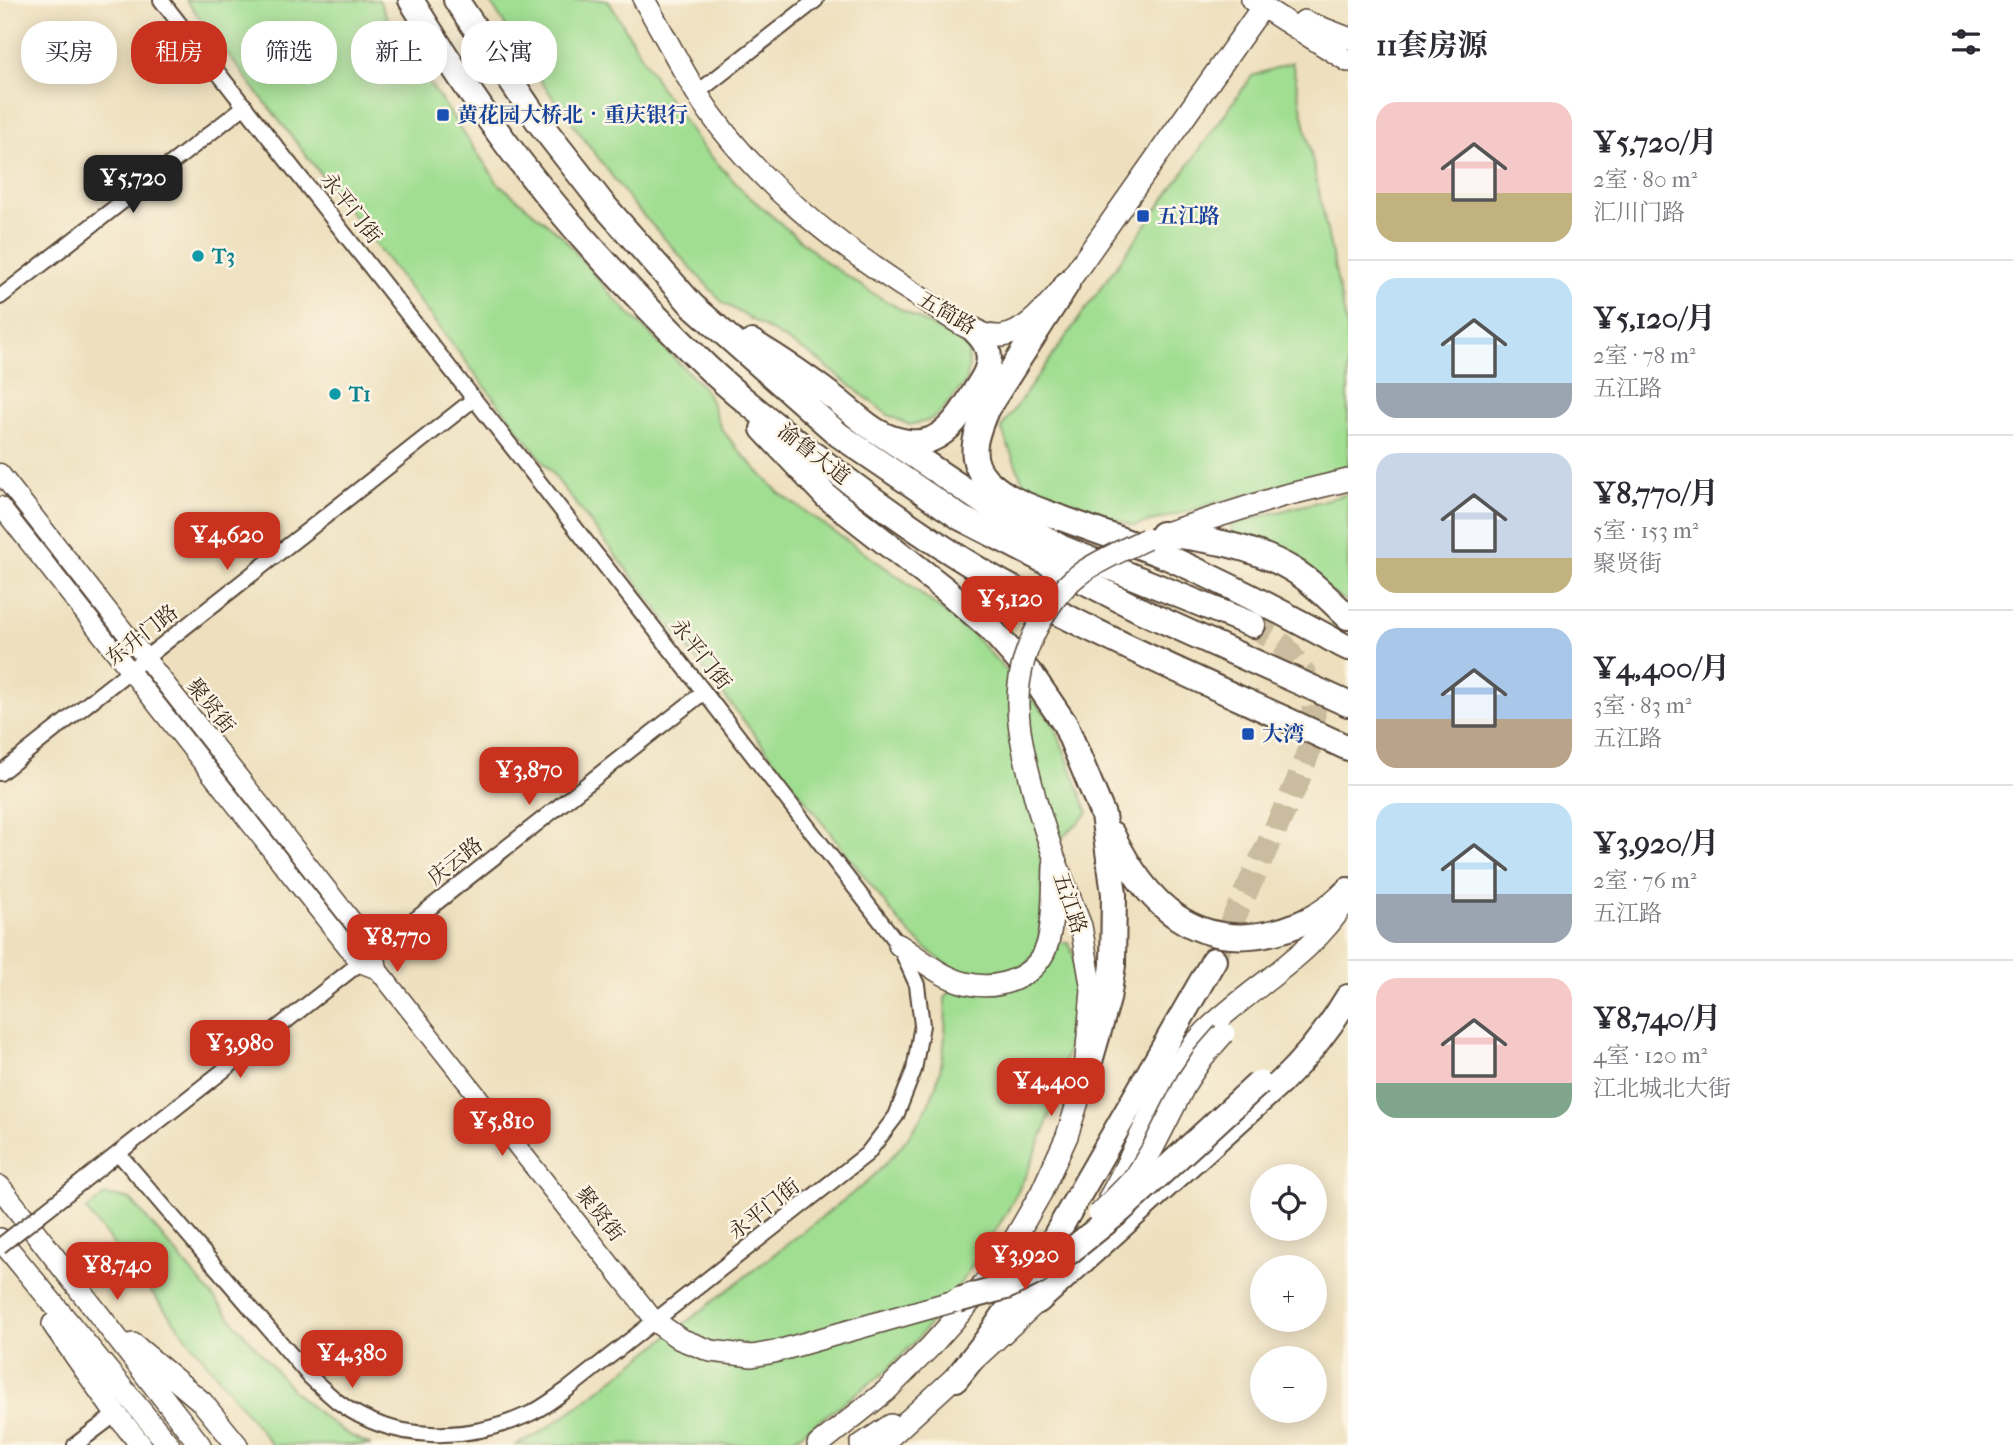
<!DOCTYPE html>
<html lang="zh">
<head>
<meta charset="utf-8">
<style>
  body { margin:0; font-family:"IM FELL French Canon","Noto Serif SC",serif; background:#f2f2f3; color:#2b2b33; height:100vh; display:flex; flex-direction:column; font-size:26px; white-space:nowrap }
  * { box-sizing:border-box; margin:0 }
  p { font-size:23px; color:#7c7c81 }
  .icon { flex:none; width:38px; height:38px; fill:none; stroke:currentColor; stroke-width:2; stroke-linecap:round; stroke-linejoin:round }
  .map { position:relative; flex:1; overflow:hidden }
  .sheet { display:flex; flex-direction:column; background:#fff; width:665px }
  .sheet>* { flex:none }
  .hud { position:absolute; left:21px; top:21px; width:665px; height:63px; display:flex; gap:14px }
  .buttons { position:absolute; left:1250px; top:1164px; display:grid; gap:14px }
  .buttons a { display:grid; place-items:center; width:77px; height:77px; border-radius:50%; background:#fff; box-shadow:0 4px 18px #0003; font-size:35px }
  .price { position:absolute; translate:-50% -60px; padding:0 16px; border-radius:14px; background:#c8321e; color:#fff; font-size:23px; line-height:46px; filter:drop-shadow(0 2px 4px #0008) }
  .price::after { content:''; position:absolute; left:50%; top:42px; width:21px; height:16px; margin-left:-10px; background:inherit; clip-path:polygon(0 0,100% 0,50% 100%) }
  .price.selected { background:#222; color:#fff }
  ul { padding:0; list-style:none }
  li { display:flex; align-items:center; gap:21px; height:175px; padding:0 28px }
  li+li { border-top:2px solid #e1e1e2 }
  li span { display:grid; place-items:center; flex:none; width:196px; height:140px; border-radius:21px; color:#555 }
  li>.icon { margin-inline-start:auto }
  span .icon { width:84px; height:84px; fill:#fffc; stroke-width:1 }
  li b { font-size:30px }
  h2 { display:flex; justify-content:space-between; align-items:center; height:84px; padding:0 28px; font-size:30px }
  .pill { padding:0 24px; border-radius:28px; background:#fff; box-shadow:0 4px 18px #0003; font-size:24px; line-height:63px }
  .pill.selected { background:#c8321e; color:#fff }
  main { display:flex; flex:1; min-height:0 }
  .map>svg:first-child { display:block }
  .green { fill:#a0de92; stroke:#6e8458; stroke-width:2 }
  .lines { fill:none; stroke-linecap:round; stroke-linejoin:round }
  .trunk-tunnel { stroke:#cabc9e; stroke-width:24; stroke-dasharray:24 12; stroke-linecap:butt }
  .minor-casing { stroke:#564536; stroke-width:18 }
  .tertiary-casing { stroke:#564536; stroke-width:21 }
  .secondary-casing { stroke:#564536; stroke-width:24 }
  .trunk-casing { stroke:#564536; stroke-width:28 }
  .minor { stroke:#fff; stroke-width:14 }
  .tertiary { stroke:#fff; stroke-width:18 }
  .secondary { stroke:#fff; stroke-width:21 }
  .trunk { stroke:#fff; stroke-width:24 }
  .minor-bridge-casing { stroke:#564536; stroke-width:18; stroke-linecap:butt }
  .secondary-bridge-casing { stroke:#564536; stroke-width:24; stroke-linecap:butt }
  .trunk-bridge-casing { stroke:#564536; stroke-width:28; stroke-linecap:butt }
  .minor-bridge { stroke:#fff; stroke-width:14 }
  .secondary-bridge { stroke:#fff; stroke-width:21 }
  .trunk-bridge { stroke:#fff; stroke-width:24 }
  .transit-dot { fill:#1a4fb4; stroke:#fcf5e5; stroke-width:2.5 }
  .culture-dot { fill:#0f9aa8; stroke:#fcf5e5; stroke-width:2.5 }
  .labels { text-anchor:middle; dominant-baseline:central; stroke-width:5; stroke-linejoin:round; paint-order:stroke }
  .transit-label { font-size:21px; font-weight:bold; fill:#164399; stroke:#fcf5e5; text-anchor:start }
  .street-label { font-size:21px; fill:#3b2a1e; stroke:#fcf5e5 }
  .culture-label { font-size:21px; font-weight:bold; fill:#0d838f; stroke:#fcf5e5; text-anchor:start }
</style>
</head>
<body>
<main>
<div class="map">
<svg width="1348" height="1445" viewBox="0 0 1348 1445">
  <rect width="100%" height="100%" fill="#fcf5e5"/>
  <filter id="ink" filterUnits="userSpaceOnUse"><feTurbulence type="fractalNoise" baseFrequency=".0143" numOctaves="2"/><feDisplacementMap in="SourceGraphic" scale="14" xChannelSelector="R" yChannelSelector="G"/><feConvolveMatrix kernelMatrix="1 2 1 2 8 2 1 2 1" color-interpolation-filters="sRGB"/></filter>
  <filter id="wash" filterUnits="userSpaceOnUse"><feTurbulence type="fractalNoise" baseFrequency=".00686" numOctaves="4" result="noise"/><feDisplacementMap in="SourceGraphic" scale="28" xChannelSelector="R" yChannelSelector="G"/><feGaussianBlur stdDeviation="1.57" result="paint"/><feColorMatrix in="noise" values="0 0 0 0 0 0 0 0 0 0 0 0 0 0 0 0 0 1.4 0 .05"/><feComposite in="paint" operator="in"/></filter>
  <g filter="url(#wash)">
    <rect width="100%" height="100%" fill="#eee0be"/>
    <g class="green">
      <path d="M186,0H379L393,30L498,183L562,236L614,298L700,384L708,394L721,428L740,452L779,493L906,582L973,635L1031,697L1054,724L1088,813L1041,858C1042,889 1047,926 1033,955C1029,964 1021,966 1012,971C968,993 929,953 901,924Z"/>
      <path d="M489,0H608L664,93L704,149L745,193L827,263L877,296L955,339L968,349L969,368L966,382L940,413L928,421L909,425L888,415L813,356L722,302L633,204L542,83Z"/>
      <path d="M1292,62L1348,332V467L1134,526L1024,485L1001,428L1252,76Z"/>
      <path d="M1348,494V602L1232,534L1231,524Z"/>
      <path d="M1057,943H1069L1074,957L1077,986L1069,1044L1059,1086L1045,1129L1027,1173L1006,1214L950,1299L914,1343L884,1373L786,1445H515L537,1435L577,1407L867,1182C927,1126 950,1080 945,997L953,989L988,992Z"/>
      <path d="M105,1195L130,1199L294,1392C318,1413 341,1434 371,1445H272L86,1210Z"/>
    </g>
  </g>
  <g filter="url(#ink)">
    <g class="lines">
      <path class="trunk-tunnel" d="M1214,960L1297,783L1310,747L1314,708L1304,673L1284,646L1253,625"/>
      <g class="minor-casing">
        <g id="minor">
          <path d="M697,93L816,0"/>
          <path d="M0,297L245,106"/>
          <path d="M0,773L474,399"/>
          <path d="M119,1154L310,1377C319,1385 328,1394 338,1402C393,1443 467,1442 527,1415C542,1409 555,1398 568,1389L867,1154L896,1116L914,1070L922,1025L917,985L899,945L704,692L161,0"/>
          <path d="M83,1181L704,692"/>
          <path d="M75,1445L116,1414"/>
        </g>
      </g>
      <g class="tertiary-casing">
        <g id="tertiary">
          <path d="M0,473L375,950L378,970L360,963L0,506"/>
          <path d="M378,970L656,1322"/>
        </g>
      </g>
      <g class="secondary-casing">
        <g id="secondary">
          <path d="M644,0C662,31 678,62 696,92C751,180 840,248 926,301C948,315 974,338 1002,336C1028,333 1050,301 1067,284L1263,6"/>
          <path d="M1252,0L1348,61"/>
          <path d="M1304,21L1348,38"/>
          <path d="M1162,534L1282,496L1348,480"/>
          <path d="M899,945C919,958 941,977 965,983C998,992 1039,977 1048,942C1054,918 1053,891 1054,866"/>
          <path d="M0,1187L200,1445"/>
          <path d="M1109,1198C1141,1143 1160,1077 1206,1031C1252,986 1313,956 1347,899"/>
          <path d="M0,1239L169,1445"/>
          <path d="M656,1322L680,1339L711,1351"/>
          <path d="M53,1324L116,1414L141,1445"/>
          <path d="M133,1344L202,1402L237,1445"/>
          <path d="M818,1445L886,1391L930,1347L972,1300L1007,1252L1041,1193L1067,1136L1084,1082L1092,990L1081,926L1054,857L1037,805"/>
          <path d="M861,1445L891,1425"/>
          <path d="M881,1445L1038,1301L1048,1288"/>
        </g>
      </g>
      <g class="trunk-casing">
        <g id="trunk">
          <path d="M411,0C441,49 472,97 506,143C566,224 636,298 707,367C744,402 786,433 826,464C877,503 928,540 983,572C1100,639 1226,691 1348,748"/>
          <path d="M456,0L538,121L602,203L692,305L839,435L961,518L1144,612L1348,704"/>
          <path d="M1067,284L986,410C976,434 966,458 986,479C1006,500 1036,509 1061,518C1096,531 1132,543 1167,557C1229,584 1288,616 1348,648"/>
          <path d="M752,342C780,359 807,377 833,397C848,408 863,424 880,433C894,441 917,446 932,439C955,429 967,403 980,383C993,363 992,347 975,331"/>
          <path d="M763,429L826,496L946,590L991,629L1033,677L1065,724L1103,815L1114,894L1113,965L1108,999L1084,1082"/>
          <path d="M880,433L992,508L1062,548L1253,625"/>
          <path d="M1162,534C1208,539 1253,546 1293,570C1313,582 1331,601 1348,617"/>
          <path d="M1112,834C1145,902 1194,952 1275,932C1304,925 1328,911 1348,890"/>
          <path d="M1038,1301L1281,1082C1308,1056 1329,1029 1348,997"/>
          <path d="M956,1379L986,1341L1038,1266L1214,960"/>
        </g>
      </g>
      <use href="#minor" class="minor"/>
      <use href="#tertiary" class="tertiary"/>
      <use href="#secondary" class="secondary"/>
      <use href="#trunk" class="trunk"/>
      <g class="minor-bridge-casing">
        <path id="minor-bridge" d="M0,1246L83,1181"/>
      </g>
      <g class="secondary-bridge-casing">
        <g id="secondary-bridge">
          <path d="M1037,805C1019,735 1003,685 1042,619C1052,601 1066,583 1084,571C1104,558 1125,549 1146,539"/>
          <path d="M1099,1214L1136,1176L1153,1148L1187,1081L1203,1057L1224,1033"/>
          <path d="M711,1351L752,1356L774,1352L958,1300L972,1294"/>
        </g>
      </g>
      <g class="trunk-bridge-casing">
        <path id="trunk-bridge" d="M958,1300L1006,1287L1037,1272L1069,1252L1121,1210L1259,1083"/>
      </g>
      <use href="#minor-bridge" class="minor-bridge"/>
      <use href="#secondary-bridge" class="secondary-bridge"/>
      <use href="#trunk-bridge" class="trunk-bridge"/>
    </g>
  </g>
  <g class="transit-dot">
    <rect x="436" y="108" width="14" height="14" rx="3.5"/>
    <rect x="1136" y="209" width="14" height="14" rx="3.5"/>
    <rect x="1241" y="727" width="14" height="14" rx="3.5"/>
  </g>
  <g class="culture-dot">
    <circle cx="198" cy="256" r="7"/>
    <circle cx="335" cy="394" r="7"/>
  </g>
  <g class="labels">
    <g class="transit-label">
      <text x="457" y="115">黄花园大桥北‧重庆银行</text>
      <text x="1157" y="216">五江路</text>
      <text x="1262" y="734">大湾</text>
    </g>
    <g class="street-label">
      <text transform="translate(351 208) rotate(52)">永平门街</text>
      <text transform="translate(947 313) rotate(30)">五简路</text>
      <text transform="translate(814 454) rotate(38)">渝鲁大道</text>
      <text transform="translate(142 635) rotate(-38)">东升门路</text>
      <text transform="translate(701 654) rotate(52)">永平门街</text>
      <text transform="translate(211 706) rotate(52)">聚贤街</text>
      <text transform="translate(455 861) rotate(-38)">庆云路</text>
      <text transform="translate(1070 903) rotate(71)">五江路</text>
      <text transform="translate(764 1209) rotate(-38)">永平门街</text>
      <text transform="translate(600 1214) rotate(52)">聚贤街</text>
    </g>
    <g class="culture-label">
      <text x="212" y="256">T3</text>
      <text x="349" y="394">T1</text>
    </g>
  </g>
</svg>
<div class="buttons">
<a><svg class="icon" aria-label="locate" viewBox="0 0 24 24"><circle cx="12" cy="12" r="6"/><path d="M12 2v4M12 18v4M2 12h4M18 12h4"/></svg></a>
<a>+</a>
<a>−</a>
</div>
<b class="price selected" style="left:133px;top:215px">¥5,720</b>
<b class="price" style="left:227px;top:572px">¥4,620</b>
<b class="price" style="left:1010px;top:636px">¥5,120</b>
<b class="price" style="left:529px;top:807px">¥3,870</b>
<b class="price" style="left:397px;top:974px">¥8,770</b>
<b class="price" style="left:240px;top:1080px">¥3,980</b>
<b class="price" style="left:1051px;top:1118px">¥4,400</b>
<b class="price" style="left:502px;top:1158px">¥5,810</b>
<b class="price" style="left:1025px;top:1292px">¥3,920</b>
<b class="price" style="left:117px;top:1302px">¥8,740</b>
<b class="price" style="left:352px;top:1390px">¥4,380</b>
<div class="hud">
<a class="pill">买房</a>
<a class="pill selected">租房</a>
<a class="pill">筛选</a>
<a class="pill">新上</a>
<a class="pill">公寓</a>
</div>
</div>
<section class="sheet">
<h2>11套房源<svg class="icon" aria-label="filters" viewBox="0 0 24 24"><path d="M4 7h16M4 17h16"/><circle cx="9" cy="7" r="2"/><circle cx="15" cy="17" r="2"/></svg></h2>
<ul>
<li><span style="background:linear-gradient(#f6c9c9 65%,#c2b280 0)"><svg class="icon" aria-label="home" viewBox="0 0 24 24"><path d="M3 11l9-7 9 7M6 9v11h12V9"/></svg></span><div><b>¥5,720/月</b><p>2室 · 80 m²</p><p>汇川门路</p></div></li>
<li><span style="background:linear-gradient(#bfe0f5 75%,#9aa5b1 0)"><svg class="icon" aria-label="home" viewBox="0 0 24 24"><path d="M3 11l9-7 9 7M6 9v11h12V9"/></svg></span><div><b>¥5,120/月</b><p>2室 · 78 m²</p><p>五江路</p></div></li>
<li><span style="background:linear-gradient(#c9d6e8 75%,#c2b280 0)"><svg class="icon" aria-label="home" viewBox="0 0 24 24"><path d="M3 11l9-7 9 7M6 9v11h12V9"/></svg></span><div><b>¥8,770/月</b><p>5室 · 153 m²</p><p>聚贤街</p></div></li>
<li><span style="background:linear-gradient(#a9c7e8 65%,#b9a48a 0)"><svg class="icon" aria-label="home" viewBox="0 0 24 24"><path d="M3 11l9-7 9 7M6 9v11h12V9"/></svg></span><div><b>¥4,400/月</b><p>3室 · 83 m²</p><p>五江路</p></div></li>
<li><span style="background:linear-gradient(#bfe0f5 65%,#9aa5b1 0)"><svg class="icon" aria-label="home" viewBox="0 0 24 24"><path d="M3 11l9-7 9 7M6 9v11h12V9"/></svg></span><div><b>¥3,920/月</b><p>2室 · 76 m²</p><p>五江路</p></div></li>
<li><span style="background:linear-gradient(#f6c9c9 75%,#7fa58c 0)"><svg class="icon" aria-label="home" viewBox="0 0 24 24"><path d="M3 11l9-7 9 7M6 9v11h12V9"/></svg></span><div><b>¥8,740/月</b><p>4室 · 120 m²</p><p>江北城北大街</p></div></li>
</ul>
</section>
</main>
</body>
</html>
